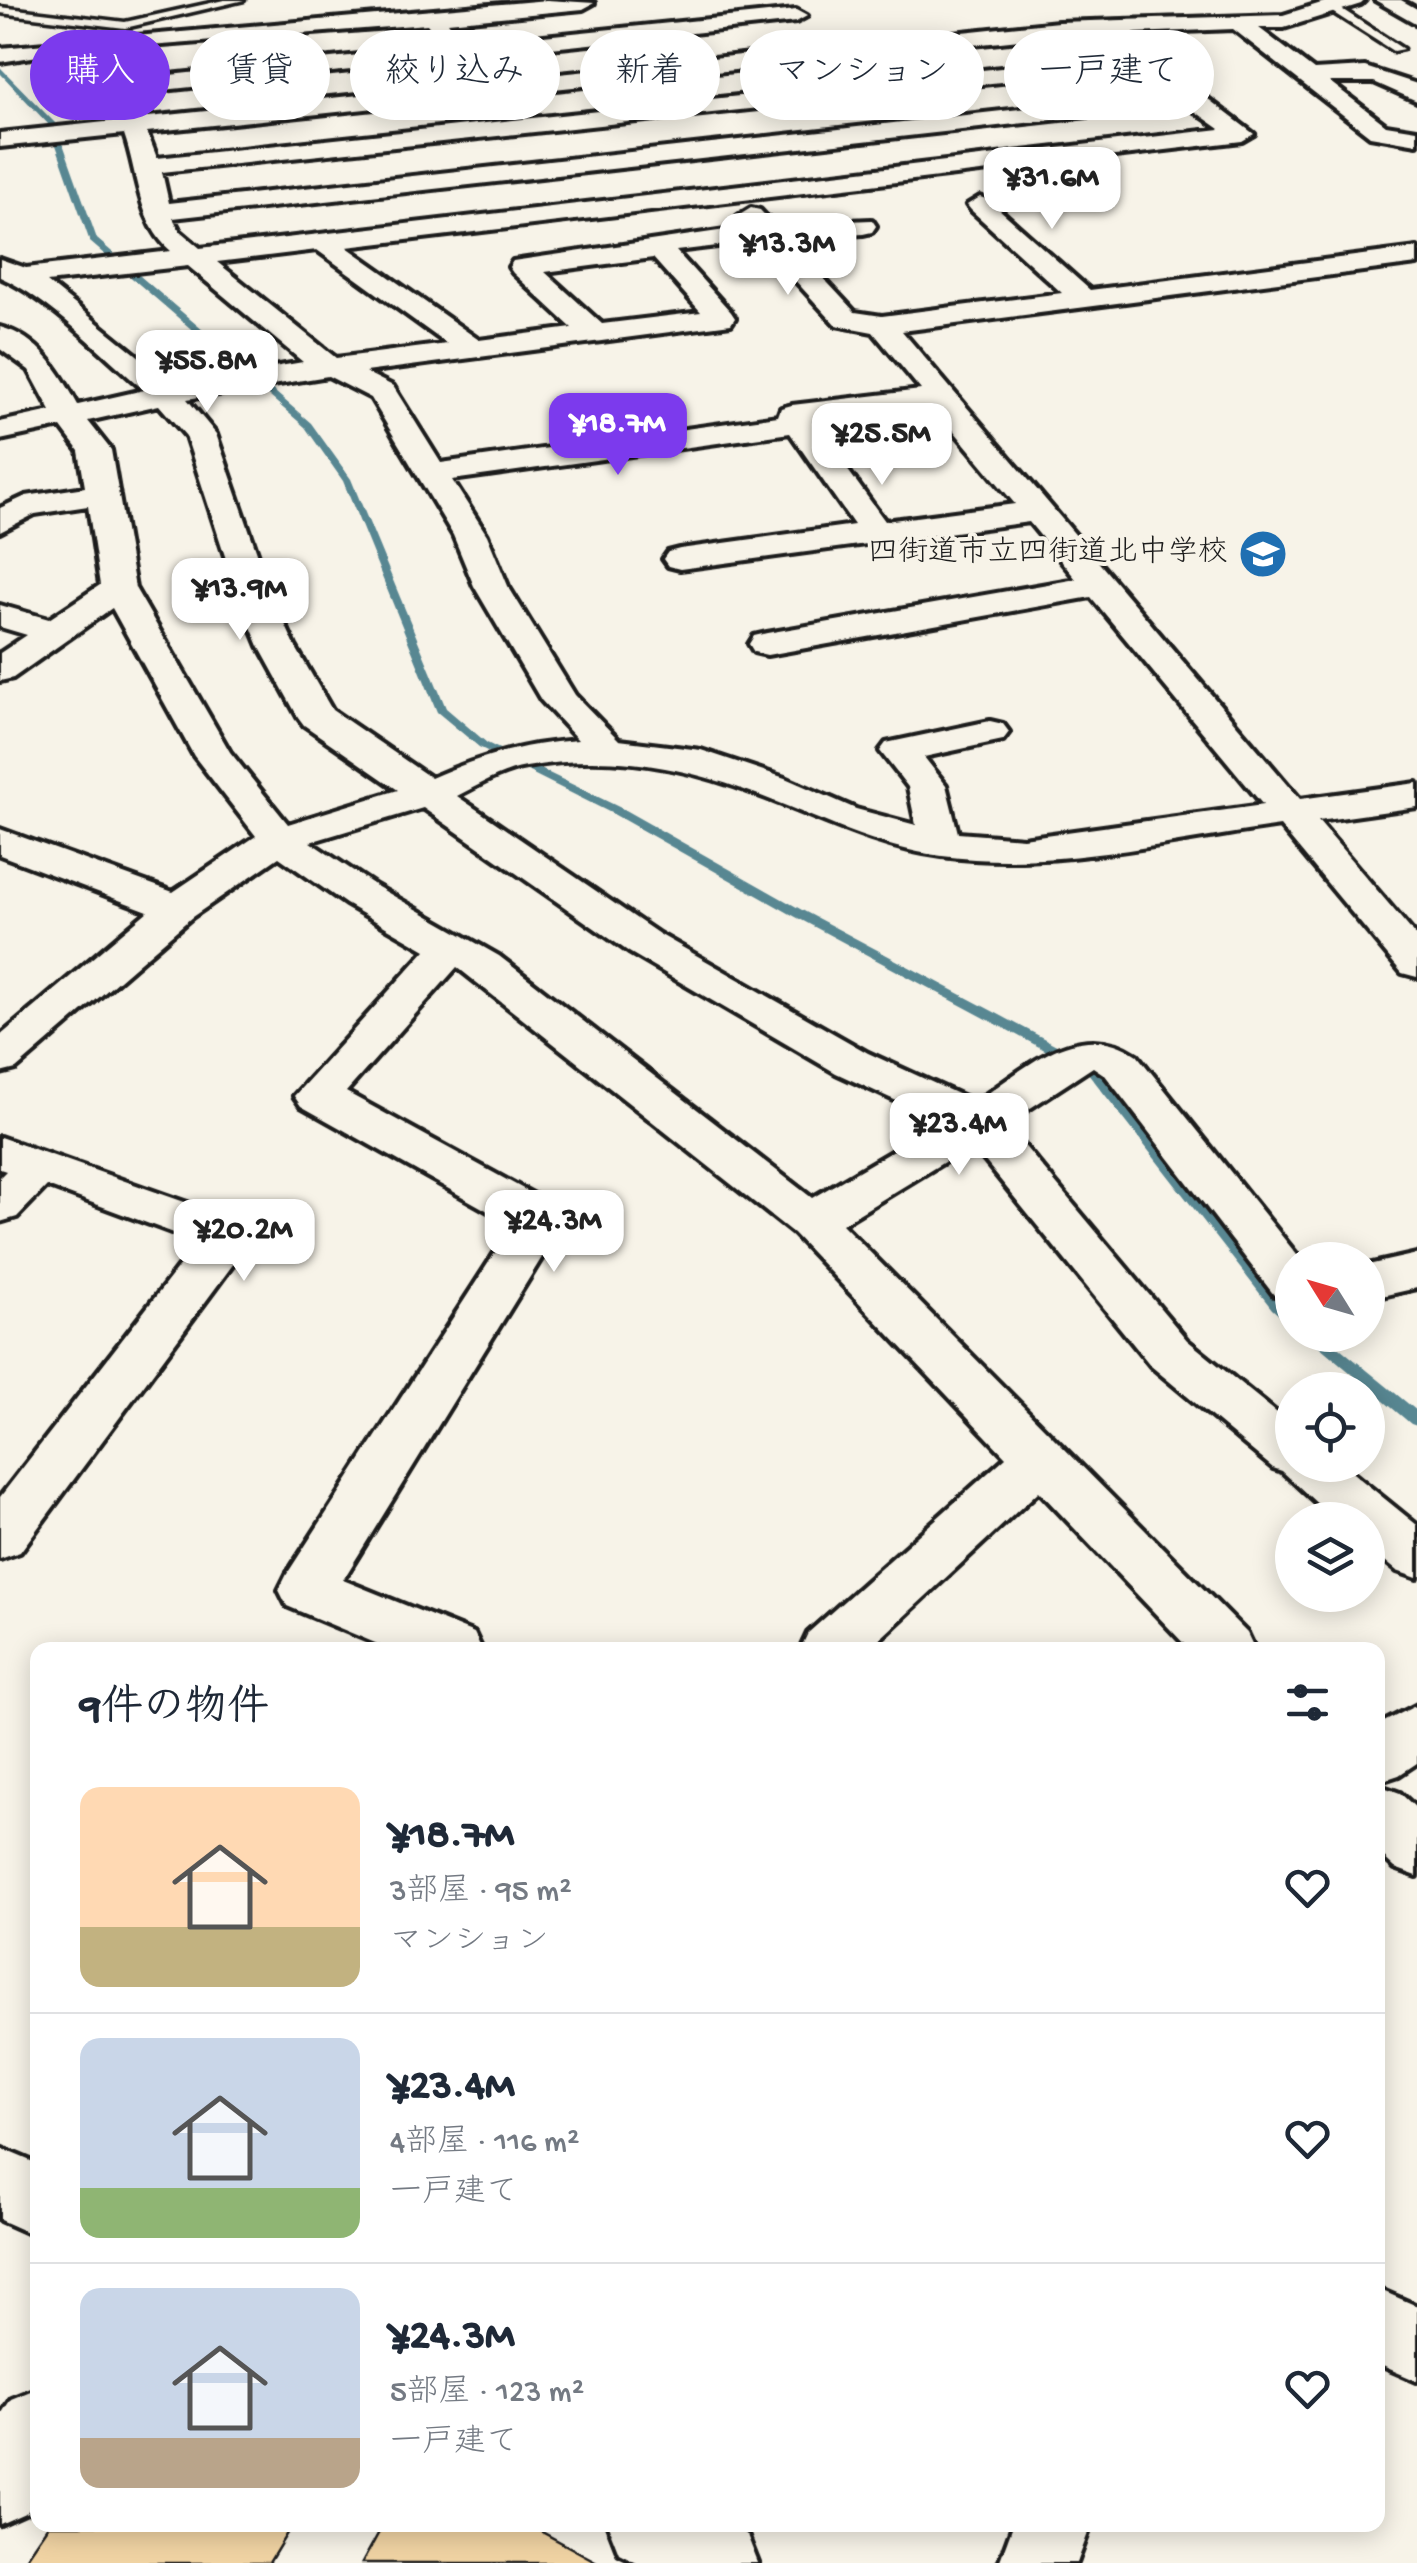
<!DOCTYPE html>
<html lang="ja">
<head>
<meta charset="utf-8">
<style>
  body { margin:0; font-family:"Gochi Hand","Klee One",sans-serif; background:#f2f2f3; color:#1f2937; height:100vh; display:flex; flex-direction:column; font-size:38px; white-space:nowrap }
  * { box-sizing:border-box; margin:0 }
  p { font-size:32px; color:#747a83 }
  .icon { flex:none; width:55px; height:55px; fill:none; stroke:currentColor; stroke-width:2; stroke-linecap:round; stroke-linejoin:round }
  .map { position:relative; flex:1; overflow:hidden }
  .drawer { position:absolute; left:30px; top:1642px; width:1355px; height:890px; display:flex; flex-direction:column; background:#fff; border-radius:20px; box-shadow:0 5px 25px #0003 }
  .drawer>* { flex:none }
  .guide { position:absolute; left:30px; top:30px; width:1358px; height:90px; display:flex; gap:20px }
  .needle { width:65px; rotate:307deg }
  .controls { position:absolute; left:1275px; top:1242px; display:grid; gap:20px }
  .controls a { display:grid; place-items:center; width:110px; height:110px; border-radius:50%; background:#fff; box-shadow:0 5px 25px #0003; font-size:50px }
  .price { position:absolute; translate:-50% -85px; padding:0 22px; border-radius:20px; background:#fff; color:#222; font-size:32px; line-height:65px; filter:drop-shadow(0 2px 5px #0008) }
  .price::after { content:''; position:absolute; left:50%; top:60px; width:30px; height:22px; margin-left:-15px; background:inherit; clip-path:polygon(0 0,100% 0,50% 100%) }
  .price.on { background:#7c3aed; color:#fff }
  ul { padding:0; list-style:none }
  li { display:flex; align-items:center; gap:30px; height:250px; padding:0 50px }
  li+li { border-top:2px solid #e0e1e3 }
  li span { display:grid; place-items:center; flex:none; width:280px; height:200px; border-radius:20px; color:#555 }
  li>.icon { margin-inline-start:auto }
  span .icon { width:120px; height:120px; fill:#fffc; stroke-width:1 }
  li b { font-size:42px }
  h2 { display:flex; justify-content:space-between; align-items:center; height:120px; padding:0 50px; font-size:42px }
  .tag { padding:0 35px; border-radius:45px; background:#fff; box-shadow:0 5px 25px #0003; font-size:35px; line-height:90px }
  .tag.on { background:#7c3aed; color:#fff }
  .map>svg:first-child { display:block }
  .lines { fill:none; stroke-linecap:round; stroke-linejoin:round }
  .stream { fill:#598792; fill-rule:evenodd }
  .building { fill:#f0d3a3; stroke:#1c1c1c; stroke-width:2.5 }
  .service-casing { stroke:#1c1c1c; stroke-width:7 }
  .minor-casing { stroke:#1c1c1c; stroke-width:8 }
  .service { fill:#f7f3e8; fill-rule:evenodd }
  .minor { fill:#f7f3e8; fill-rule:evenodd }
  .labels { text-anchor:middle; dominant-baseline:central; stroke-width:8; stroke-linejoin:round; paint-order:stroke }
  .far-poi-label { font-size:30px; fill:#1c1c1c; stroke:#f7f3e8; text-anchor:end }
</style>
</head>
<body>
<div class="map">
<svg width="1417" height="2563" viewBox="0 0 1417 2563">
  <rect width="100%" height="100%" fill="#f7f3e8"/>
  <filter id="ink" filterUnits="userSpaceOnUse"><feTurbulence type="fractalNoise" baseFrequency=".01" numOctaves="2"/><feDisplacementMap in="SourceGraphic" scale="20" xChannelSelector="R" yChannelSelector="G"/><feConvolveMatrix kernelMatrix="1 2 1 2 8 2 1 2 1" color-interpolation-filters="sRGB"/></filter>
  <g filter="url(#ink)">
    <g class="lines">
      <g class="stream">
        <path d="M0,67L56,124L97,239L311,423L351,479L446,708L487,743L623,809L802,910L1098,1067L1282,1301L1292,1310V1323L1287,1322L1272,1309L1088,1073L794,916L615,815L479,747L437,712L343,481L305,427L90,242L49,125L0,73Z"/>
        <path d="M1306,1335H1324L1417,1411V1426L1411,1424Z"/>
      </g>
    </g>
    <g class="building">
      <path d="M48,2525H292L269,2563H22Z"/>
      <path d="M383,2525H529L599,2563H362Z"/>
    </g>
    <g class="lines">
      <g class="service-casing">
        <g id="service">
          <path d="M224,0H244L125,28L0,13V7L125,22Z"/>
          <path d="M1329,6H1337L1403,49L1393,51L1329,10Z"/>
        </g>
      </g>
      <g class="minor-casing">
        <g id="minor">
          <path d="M547,0L594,3L583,9L448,22L466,44L796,10L807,16L796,22L476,56L488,73L477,80L469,78L454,59L116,95L139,118L1058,22L1283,15L1331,0H1365L1361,4L1284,28H1259L1314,70L1365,67L1417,84V101L1374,82H1330L1386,125L1417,130V144L1370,136L1233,29L1058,36L147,132L157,158L1039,64L1050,71L1039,78L162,172L169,203L1191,90L1199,92L1254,134L1242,141L347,247L479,340L572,328L513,273L509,267L513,261L746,227L738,216L751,208L760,210L773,224L872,220L876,226L872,232L863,234L787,239L855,312L882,316L1062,293L971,210L967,205L980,197L989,200L1090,290L1417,248V264L902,331L1300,799L1417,783V807L1318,821L1417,937V977L1402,973L1280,826C1170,841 1054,871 942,856C877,848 817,817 756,794C684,766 604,752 526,767C502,771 479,785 457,796L659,934L868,1053L975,1102C1026,1069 1077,1015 1137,1055L1301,1260H1292V1300L1274,1295L1105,1075L1093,1067L1006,1124L1187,1340L1292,1425V1465H1343L1417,1525V1578L1397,1571L1368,1547V1520H1335L1282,1471L1273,1468L1151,1366L972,1145L842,1224L1247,1633L1255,1650H1190L1039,1491L868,1650H800L808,1633L1006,1457L793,1233L457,967L346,1092L558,1208L565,1220L343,1580L474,1633L482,1650H392L287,1606L279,1590L287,1574L513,1225L301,1106L294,1096L426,950L346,904L279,857L192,917L16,1069L0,1073V1036L148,911L0,855V829L173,892L256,836L194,756L112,608L13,678L0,681V653L27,635L0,627V605L49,619L100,585L88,506L35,514L0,532V508L26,496L85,487L79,451L61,427L0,440V422L51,411L29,370L0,349V327C39,337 60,372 78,405L144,390C102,354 50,299 0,277V259L26,268L171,251C138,223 138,174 124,134L0,147V133L115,121L51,54L0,62V48ZM427,24L445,46L103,82L74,52ZM1186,105L1220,129L200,248L180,231L173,218ZM759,241L836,325L873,332L921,390L792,405L781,408L778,416L441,463L393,386L365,372L731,324L735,318L731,312L676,251ZM317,250L447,344L336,358L217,262ZM653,258L701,312L602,324L545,272ZM188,266L303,362L173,384L47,282ZM328,376L371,398L453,535L474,586L541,700L578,740C523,744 481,756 431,778L332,710L295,646L271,593L216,434L187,399ZM159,405L186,436L237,593L259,646L298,717L304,725L398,790L288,824L230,752L135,588L111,450L88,421ZM934,407L1015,504L885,521L812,421ZM790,433L854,525L680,549L668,552L663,559L668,566L680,569L1029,522L1076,579L767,633L754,636L749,644L754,652L767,655L1091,597L1263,805L1023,838L958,833L946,785L924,757L1003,740L1009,732L1003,724L990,721L886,743L880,751L908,787L916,825L856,809L785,778L701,750L619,740L575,695L508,586L487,535L452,480ZM423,808L629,952L836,1073L942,1122L812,1198L499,956L376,886L310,842Z"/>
          <path d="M1375,0H1401L1417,9V24Z"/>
          <path d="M0,1137L247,1224L254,1236L20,1552L0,1559V1497L198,1242L47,1186L17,1217L0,1222V1177L6,1171L0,1169Z"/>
          <path d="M1417,1254V1288L1368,1299V1265Z"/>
          <path d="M1417,1705V1763L1399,1775L1378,1782V1725Z"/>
          <path d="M1378,1785L1400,1793L1417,1809V1876L1395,1868L1378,1852Z"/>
          <path d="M0,2148L38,2164V2237L0,2220Z"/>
          <path d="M1378,2289L1417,2306V2381L1378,2364Z"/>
          <path d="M38,2388V2496L27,2512L0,2524V2416L11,2399Z"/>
          <path d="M608,2525H727L747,2535L758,2563H639L619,2553Z"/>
          <path d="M1013,2525H1091L1077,2563H999Z"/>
        </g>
      </g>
      <use href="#service" class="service"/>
      <use href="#minor" class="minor"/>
    </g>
  </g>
  <defs>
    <g id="school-disc" transform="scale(2.5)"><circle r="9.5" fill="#1f6fb2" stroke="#f7f3e8"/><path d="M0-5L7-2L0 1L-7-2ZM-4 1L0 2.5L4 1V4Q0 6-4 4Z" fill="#fff"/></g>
  </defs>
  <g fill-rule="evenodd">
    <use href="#school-disc" x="1263" y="554"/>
  </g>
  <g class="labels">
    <g class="far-poi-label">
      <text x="1228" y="554">四街道市立四街道北中学校</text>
    </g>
  </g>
</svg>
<div class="controls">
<a><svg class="needle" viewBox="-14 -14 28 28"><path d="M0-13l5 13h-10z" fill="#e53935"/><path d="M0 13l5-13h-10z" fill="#747a83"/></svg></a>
<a><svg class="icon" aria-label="locate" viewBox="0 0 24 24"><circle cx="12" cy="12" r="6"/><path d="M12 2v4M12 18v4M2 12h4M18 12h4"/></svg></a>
<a><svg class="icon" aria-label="layers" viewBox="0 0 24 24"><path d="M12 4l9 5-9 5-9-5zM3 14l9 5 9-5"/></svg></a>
</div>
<b class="price" style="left:1052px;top:232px">¥31.6M</b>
<b class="price" style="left:788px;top:298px">¥13.3M</b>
<b class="price" style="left:207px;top:415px">¥55.8M</b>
<b class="price on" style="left:618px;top:478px">¥18.7M</b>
<b class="price" style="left:882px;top:488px">¥25.5M</b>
<b class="price" style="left:240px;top:643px">¥13.9M</b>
<b class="price" style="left:959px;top:1178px">¥23.4M</b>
<b class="price" style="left:554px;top:1275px">¥24.3M</b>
<b class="price" style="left:244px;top:1284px">¥20.2M</b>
<div class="guide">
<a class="tag on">購入</a>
<a class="tag">賃貸</a>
<a class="tag">絞り込み</a>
<a class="tag">新着</a>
<a class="tag">マンション</a>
<a class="tag">一戸建て</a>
</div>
<section class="drawer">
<h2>9件の物件<svg class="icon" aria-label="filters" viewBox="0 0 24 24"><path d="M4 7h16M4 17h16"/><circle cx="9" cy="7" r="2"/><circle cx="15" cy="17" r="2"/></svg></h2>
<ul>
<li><span style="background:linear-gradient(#ffd9b3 70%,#c2b280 0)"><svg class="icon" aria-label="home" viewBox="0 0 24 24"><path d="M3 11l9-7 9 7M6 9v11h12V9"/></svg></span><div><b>¥18.7M</b><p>3部屋 · 95 m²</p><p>マンション</p></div><svg class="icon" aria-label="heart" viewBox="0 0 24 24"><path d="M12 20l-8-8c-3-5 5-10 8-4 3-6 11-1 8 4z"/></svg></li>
<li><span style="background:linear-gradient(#c9d6e8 75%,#8fb573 0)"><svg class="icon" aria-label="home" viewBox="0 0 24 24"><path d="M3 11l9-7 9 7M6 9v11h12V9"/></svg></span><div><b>¥23.4M</b><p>4部屋 · 116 m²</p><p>一戸建て</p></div><svg class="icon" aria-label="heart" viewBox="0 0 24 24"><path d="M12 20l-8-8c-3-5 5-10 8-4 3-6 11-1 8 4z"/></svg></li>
<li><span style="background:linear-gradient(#c9d6e8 75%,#b9a48a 0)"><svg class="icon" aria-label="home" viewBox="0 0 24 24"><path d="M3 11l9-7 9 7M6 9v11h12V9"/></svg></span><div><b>¥24.3M</b><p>5部屋 · 123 m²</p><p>一戸建て</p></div><svg class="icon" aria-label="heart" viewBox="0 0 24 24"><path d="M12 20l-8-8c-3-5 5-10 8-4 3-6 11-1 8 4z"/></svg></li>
</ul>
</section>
</div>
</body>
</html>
